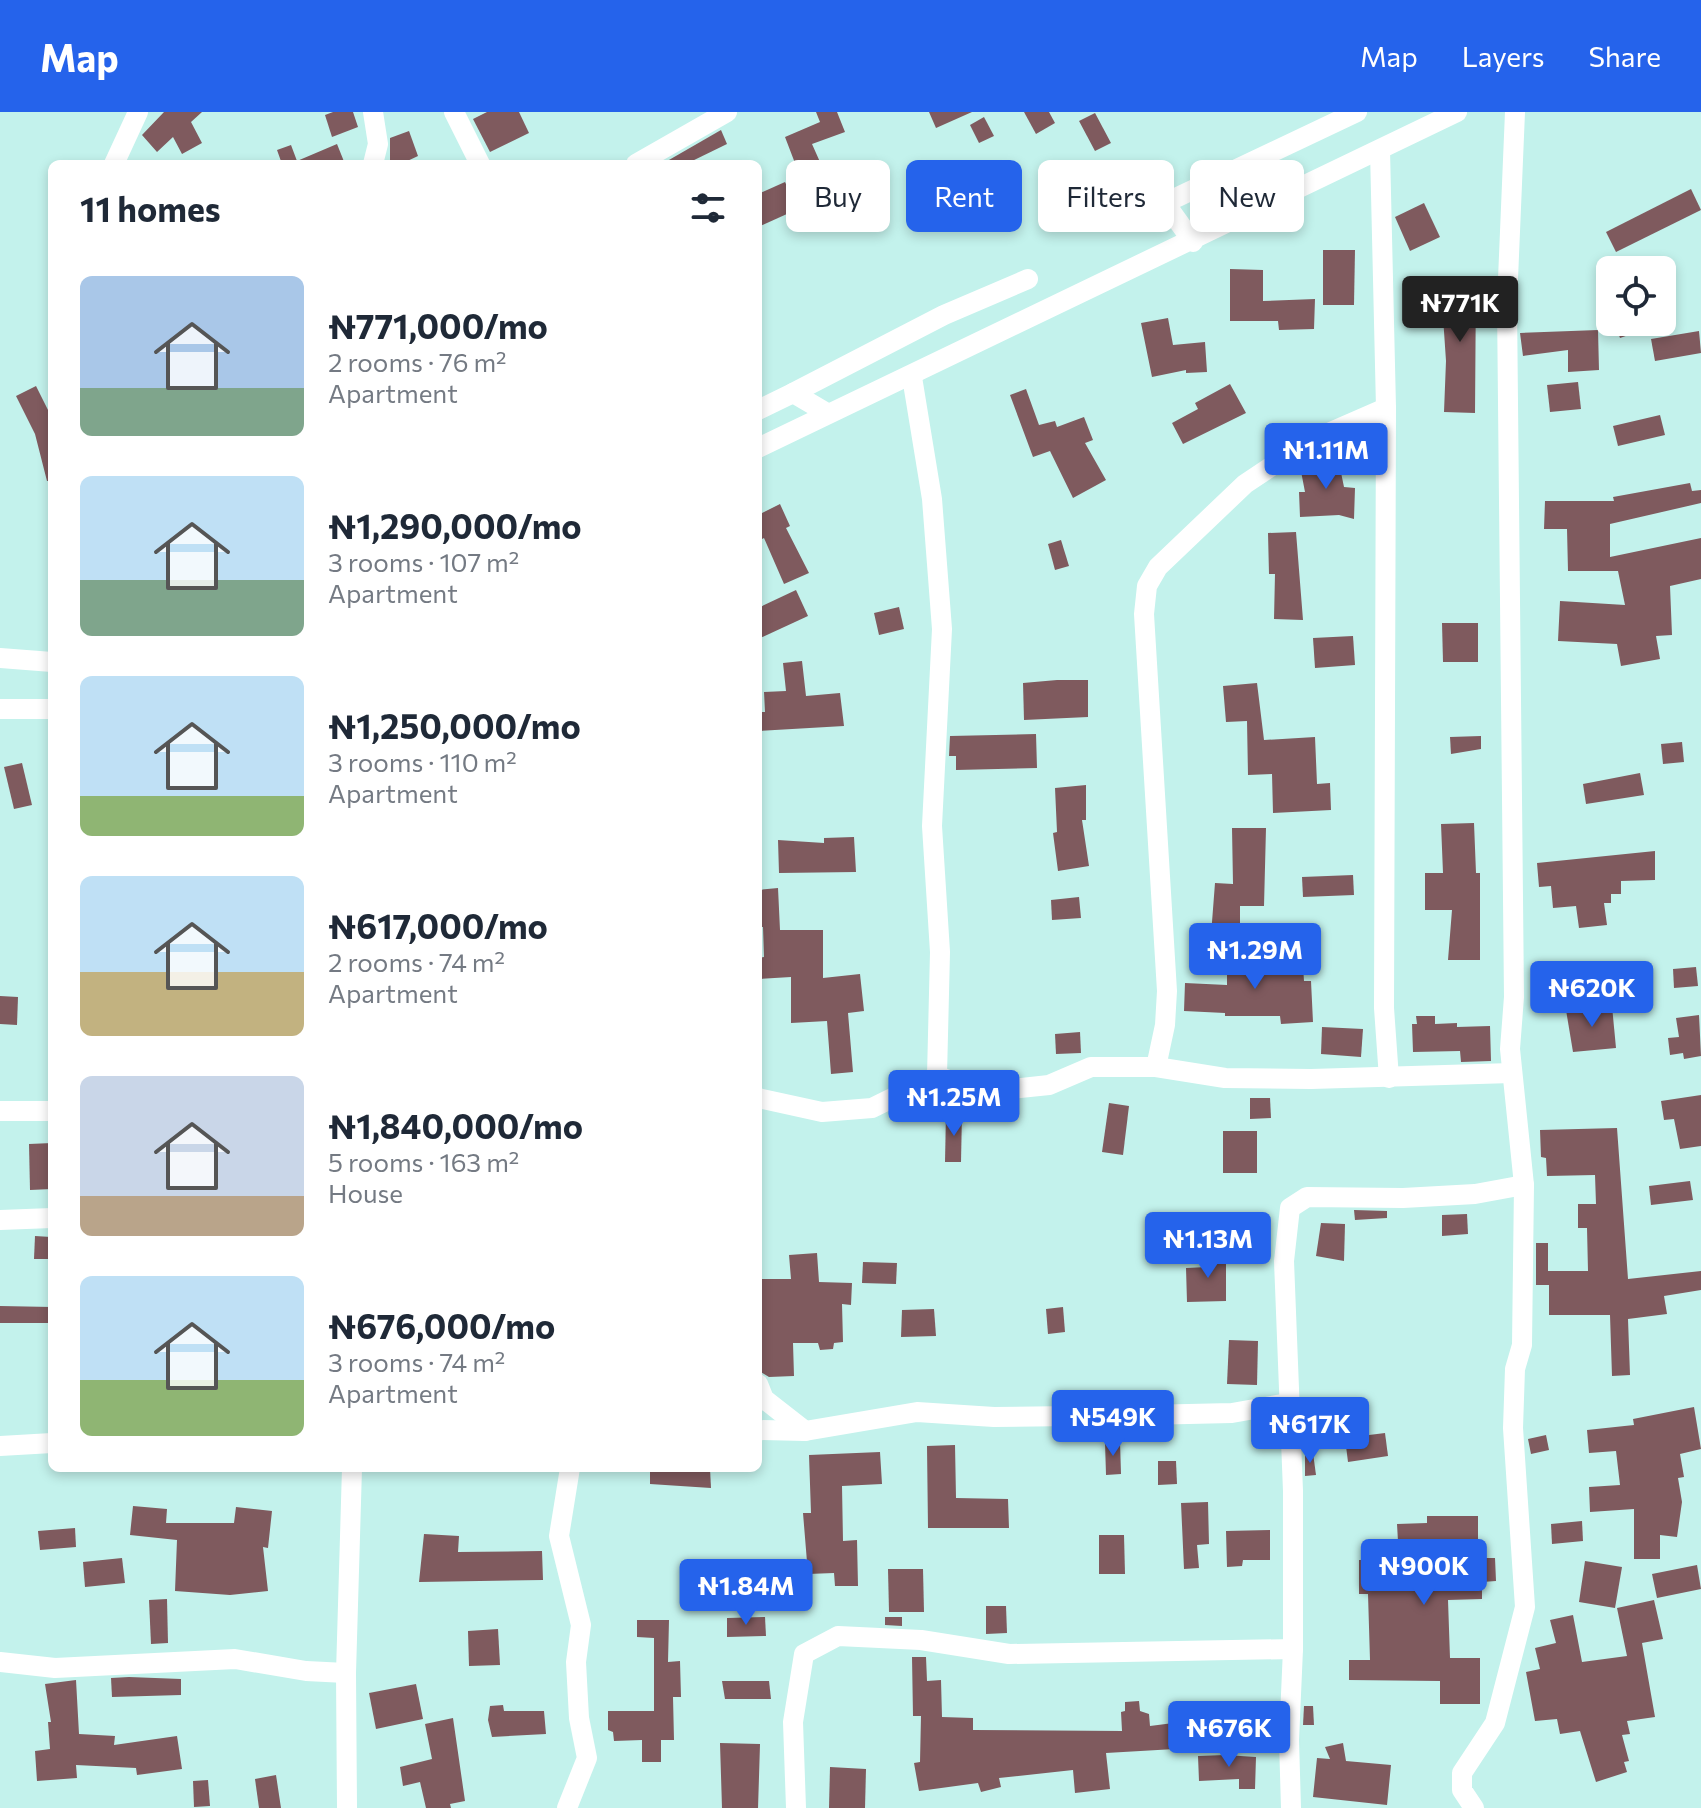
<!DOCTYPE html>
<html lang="en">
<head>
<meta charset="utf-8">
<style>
  body { margin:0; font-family:Commissioner,sans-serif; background:#f6f6f7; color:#1f2937; height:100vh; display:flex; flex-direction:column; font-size:30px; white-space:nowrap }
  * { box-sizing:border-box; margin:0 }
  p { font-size:26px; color:#747a83 }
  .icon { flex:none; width:44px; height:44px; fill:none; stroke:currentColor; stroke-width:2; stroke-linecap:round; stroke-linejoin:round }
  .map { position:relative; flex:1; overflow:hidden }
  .panel { position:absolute; left:48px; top:48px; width:714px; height:1312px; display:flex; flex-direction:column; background:#fff; border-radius:12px; box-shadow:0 4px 12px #0003 }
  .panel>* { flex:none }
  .guide { position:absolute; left:786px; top:48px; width:760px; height:72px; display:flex; gap:16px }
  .buttons { position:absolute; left:1596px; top:144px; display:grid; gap:16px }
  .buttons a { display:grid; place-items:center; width:80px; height:80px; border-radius:12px; background:#fff; box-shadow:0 4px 12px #0003; font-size:40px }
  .price { position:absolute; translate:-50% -68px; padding:0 18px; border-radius:8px; background:#2563eb; color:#fff; font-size:26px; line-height:52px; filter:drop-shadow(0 2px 4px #0008) }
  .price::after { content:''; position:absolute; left:50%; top:48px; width:24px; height:18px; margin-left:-12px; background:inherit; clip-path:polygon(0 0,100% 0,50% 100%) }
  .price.active { background:#222; color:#fff }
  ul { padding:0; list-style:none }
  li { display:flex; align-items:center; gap:24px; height:200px; padding:0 32px }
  li span { display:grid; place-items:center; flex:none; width:224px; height:160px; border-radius:12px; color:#555 }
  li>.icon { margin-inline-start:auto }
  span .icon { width:96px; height:96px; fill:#fffc; stroke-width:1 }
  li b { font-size:34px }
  h2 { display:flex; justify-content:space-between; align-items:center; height:96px; padding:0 32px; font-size:34px }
  .tag { padding:0 28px; border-radius:12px; background:#fff; box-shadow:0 4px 12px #0003; font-size:28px; line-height:72px }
  .tag.active { background:#2563eb; color:#fff }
  header { display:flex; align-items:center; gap:48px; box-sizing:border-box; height:112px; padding:0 40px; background:#2563eb; color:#fff }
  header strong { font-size:38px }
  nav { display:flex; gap:44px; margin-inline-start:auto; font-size:28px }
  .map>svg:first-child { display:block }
  .building { fill:#7f5a5e }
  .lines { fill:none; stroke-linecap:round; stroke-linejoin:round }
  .minor { stroke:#fff; stroke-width:20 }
</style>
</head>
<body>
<header>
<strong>Map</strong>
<nav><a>Map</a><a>Layers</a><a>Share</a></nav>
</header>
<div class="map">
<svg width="1701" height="1696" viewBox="0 0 1701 1696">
  <rect width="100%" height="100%" fill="#c3f2ec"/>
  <g class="building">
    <path d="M164,0H202L191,10L202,31L182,42L173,25L157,40L142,23Z"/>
    <path d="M333,0H353L358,15L332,25L325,3Z"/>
    <path d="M487,0H519L529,21L490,40L473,7Z"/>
    <path d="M816,0H837L845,20L812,32L820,50L798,59L785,25L820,10Z"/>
    <path d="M929,0H972L936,16Z"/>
    <path d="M1024,0H1049L1055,11L1036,22Z"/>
    <path d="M1095,1L1111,31L1095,39L1079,9Z"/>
    <path d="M984,5L994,24L979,31L970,13Z"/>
    <path d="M721,18L727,32L686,52H662Z"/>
    <path d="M409,19L418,44L401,52H390V26Z"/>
    <path d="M337,32L345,52H282L277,38L291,33L297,49Z"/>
    <path d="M785,70L798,97L758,115V82Z"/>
    <path d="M1691,77L1701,98L1616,140L1606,120Z"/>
    <path d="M1424,91L1440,125L1410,139L1395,105Z"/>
    <path d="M1323,138H1355L1354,193H1323Z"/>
    <path d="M1230,157L1263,158V189L1315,187L1314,217L1279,218L1278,209H1230Z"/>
    <path d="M1476,165L1475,301L1444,300L1446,249L1441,175H1445V166Z"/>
    <path d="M1168,206L1173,233L1205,230L1207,260L1186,261V258L1152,265L1141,211Z"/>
    <path d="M1614,210H1659L1660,212L1620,226Z"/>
    <path d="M1598,218L1599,258L1568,260V238L1523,244L1520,221Z"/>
    <path d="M1699,219L1701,241L1655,249L1651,227Z"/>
    <path d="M1578,270L1581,297L1550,300L1547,273Z"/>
    <path d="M1230,272L1246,301L1183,332L1172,311L1198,297L1195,291Z"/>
    <path d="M36,274L52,306V369H47L35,322L16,284Z"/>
    <path d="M1026,277L1039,313L1055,309L1057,315L1084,305L1093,328L1085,331L1106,368L1073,386L1050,339L1033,345L1010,283Z"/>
    <path d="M1660,303L1665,323L1618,334L1613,314Z"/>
    <path d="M1338,346L1344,375L1355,376L1354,407L1339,403L1300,405L1299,380H1305L1300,354Z"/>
    <path d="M1690,371L1692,379L1701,378V391L1610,412V445L1701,426V467L1670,474L1672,523L1656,524L1660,547L1621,554L1617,532L1558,529L1560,489L1625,493L1618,459H1568L1567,417H1544L1545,389H1614L1613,385Z"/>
    <path d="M780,392L790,414L786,416L809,461L784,472L764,426L758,429V403Z"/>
    <path d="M1296,420L1303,508L1274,507L1275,462H1269L1268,421Z"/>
    <path d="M1061,428L1069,454L1055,458L1048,432Z"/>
    <path d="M796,478L808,504L758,527V496Z"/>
    <path d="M899,495L904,517L879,523L874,501Z"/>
    <path d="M1442,511H1478V550H1443Z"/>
    <path d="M1353,524L1355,553L1315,556L1313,526Z"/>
    <path d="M802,549L806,584L840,581L844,614L758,619V600H765L764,580L786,579L783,551Z"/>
    <path d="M1057,568H1088V605L1024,608L1023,571Z"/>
    <path d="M1257,571L1264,628L1315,625L1317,672L1330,671L1331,698L1273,701L1272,662L1248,663L1247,609L1226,610L1223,574Z"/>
    <path d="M1036,622L1037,656L956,658V644H949L950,624Z"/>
    <path d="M1481,624V637L1451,642L1450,625Z"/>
    <path d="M1682,630L1684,650L1663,652L1661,632Z"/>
    <path d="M22,651L32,693L14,697L4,655Z"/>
    <path d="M1640,661L1644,683L1586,692L1583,672Z"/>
    <path d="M1086,673V708H1082L1089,754L1058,759L1053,721L1057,720L1055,676Z"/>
    <path d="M1474,711L1476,761H1480V848H1448L1452,798H1425V761H1443L1441,712Z"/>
    <path d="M1232,716H1266L1264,794H1240V836H1210L1215,771L1233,772Z"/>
    <path d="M854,725L856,760L779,761L778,728L824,731V726Z"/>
    <path d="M1655,739V768L1621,769V782H1611V791H1604L1607,813L1579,816L1576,794L1553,796L1551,774L1539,775L1537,751Z"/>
    <path d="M1353,763L1354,783L1303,785L1302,765Z"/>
    <path d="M778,776L780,818H823V866L860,862L864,899L848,901L853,960L831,962L827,909L791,911V865L758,867V846L764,845L763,815H758V778Z"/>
    <path d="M1079,785L1081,806L1052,808L1051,788Z"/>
    <path d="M1227,841H1268V855L1303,854L1304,869H1311L1313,910L1281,912L1280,904H1225V901L1184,899L1185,871L1227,873Z"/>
    <path d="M1696,855L1698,874L1674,876L1673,857Z"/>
    <path d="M0,884L18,885L17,913L0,912Z"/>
    <path d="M1612,894L1616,936L1573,940L1566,898Z"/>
    <path d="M1699,903L1701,944L1684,947L1683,941L1670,943L1668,926L1679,925L1676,906Z"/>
    <path d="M1416,904H1435V912L1457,911V915L1490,914L1491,949L1461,950L1460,939L1413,940L1412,912H1417Z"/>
    <path d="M1322,915L1363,917L1361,945L1321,942Z"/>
    <path d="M1080,920L1081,941L1056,942L1055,922Z"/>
    <path d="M1701,983V1034L1680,1037L1674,1007L1664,1008L1661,989Z"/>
    <path d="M1250,986H1270L1271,1006L1250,1007Z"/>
    <path d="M1109,991L1129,994L1123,1043L1102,1040Z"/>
    <path d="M946,1001H962L961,1050H945Z"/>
    <path d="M1617,1016L1628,1167L1701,1159V1178L1664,1184L1667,1202L1628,1207L1630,1263L1612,1264L1610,1203H1549V1173H1536V1131H1548V1159H1588L1587,1116H1578V1092H1596L1595,1063L1547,1064L1546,1046L1541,1045L1540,1018Z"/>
    <rect x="1223" y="1019" width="34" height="42"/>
    <path d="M52,1031V1077L30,1078L29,1032Z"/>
    <path d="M1690,1069L1693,1088L1651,1093L1649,1074Z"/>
    <path d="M1354,1098L1387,1099V1106L1355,1108Z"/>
    <path d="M1467,1102L1468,1122L1442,1124V1103Z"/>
    <path d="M1321,1111L1345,1112L1344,1149L1316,1144Z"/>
    <path d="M35,1124L51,1125V1147H34Z"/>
    <path d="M817,1141L819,1170L852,1171L851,1193L842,1192L843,1230L834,1231L833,1237L820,1238L818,1231H793L794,1264L769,1265L759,1259L758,1167H791L789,1143Z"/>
    <path d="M1207,1141H1226V1189L1187,1190L1186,1156L1207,1155Z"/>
    <path d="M863,1150L897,1151L896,1172L862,1171Z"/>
    <path d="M0,1194L52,1195V1211H0Z"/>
    <path d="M1063,1195L1065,1220L1048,1222L1046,1197Z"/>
    <path d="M934,1197L936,1224L901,1225L902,1198Z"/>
    <path d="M1229,1228L1258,1229L1257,1273L1227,1272Z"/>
    <path d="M1694,1295L1701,1337L1680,1342L1684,1365L1678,1366L1682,1390L1677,1425L1660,1423V1447H1634V1397L1590,1400L1589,1375L1620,1373L1616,1339L1589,1341L1587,1318L1634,1313L1633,1307Z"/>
    <path d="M1385,1321L1388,1344L1348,1350L1345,1326Z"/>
    <path d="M1546,1323L1549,1338L1531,1342L1528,1327Z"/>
    <path d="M1105,1330H1120L1121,1362L1106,1363Z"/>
    <path d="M955,1333L956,1386L1008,1387L1009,1416H928L927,1334Z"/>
    <path d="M880,1340L882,1372L842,1374L843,1429L857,1428L858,1474H835L834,1461L808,1462L803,1401H811L809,1343Z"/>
    <path d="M1313,1341L1316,1363L1305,1364V1342Z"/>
    <path d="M1158,1349H1176L1177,1372L1158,1373Z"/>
    <path d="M650,1356H710L711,1376L650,1372Z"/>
    <path d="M1208,1390L1209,1432L1197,1433L1199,1456L1184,1457L1181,1391Z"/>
    <path d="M133,1394L167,1397L166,1411H234L236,1395L272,1399L268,1436L263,1435L268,1479L230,1483L175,1479L177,1428L130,1423Z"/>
    <path d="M1427,1404H1478V1446H1495L1496,1469L1482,1470V1487L1448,1488L1450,1546H1480V1592H1440V1569L1349,1568V1548H1370L1368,1482H1359V1448L1399,1447L1397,1412L1427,1411Z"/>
    <path d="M1582,1409L1583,1429L1552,1432L1551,1412Z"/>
    <path d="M75,1416L76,1435L40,1438L38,1419Z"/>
    <path d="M1270,1418V1448H1243L1242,1454L1227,1455L1226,1419Z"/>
    <path d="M424,1422L459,1424L458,1440L542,1439L543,1468L419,1470Z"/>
    <path d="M1099,1423H1124L1125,1462H1099Z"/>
    <path d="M122,1446L125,1471L85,1475L83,1450Z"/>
    <path d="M1585,1449L1622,1455L1615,1496L1579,1490Z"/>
    <path d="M1697,1453L1701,1477L1657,1486L1652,1462Z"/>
    <path d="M888,1457H923L924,1500H889Z"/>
    <path d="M727,1466L729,1488L682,1492L680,1470Z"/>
    <path d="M167,1487L168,1531L151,1532L149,1488Z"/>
    <path d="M1654,1488L1663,1527L1642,1531L1655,1605L1627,1609L1630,1622L1622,1623L1629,1649L1624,1650L1627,1660L1596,1670L1580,1619L1560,1622L1557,1607L1535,1609L1526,1560L1540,1557L1535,1536L1556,1531L1550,1508L1573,1503L1582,1550L1627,1544L1617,1496Z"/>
    <path d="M986,1494H1006L1007,1521L986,1522Z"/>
    <path d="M765,1505L766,1524L727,1525V1506Z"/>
    <path d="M885,1505H902V1514L885,1513Z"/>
    <path d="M637,1508H669L668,1550L680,1549L681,1585H673L674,1628H661V1650H642V1628L614,1629L613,1620L608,1618V1599H654V1526L637,1525Z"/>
    <path d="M498,1517L500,1553L469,1554L468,1519Z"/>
    <path d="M912,1545H926L927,1569L941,1568L942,1605L973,1606V1618L1122,1619L1121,1600L1125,1599V1590L1139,1589L1140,1599L1149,1602L1150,1614L1189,1609L1192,1636L1106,1641L1110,1677L1075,1681L1073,1658L999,1666L1001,1675L981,1680L978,1671L919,1679L914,1651L920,1650L921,1604H913Z"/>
    <path d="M129,1565L181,1567V1583L112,1585L111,1566Z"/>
    <path d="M76,1568L79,1622L115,1624L114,1633L177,1624L182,1657L137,1663L136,1656L76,1653L77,1666L37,1669L35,1639L50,1637L48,1610H51L45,1572Z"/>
    <path d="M722,1569H769L771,1587H725Z"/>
    <path d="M416,1572L423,1607L376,1617L369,1581Z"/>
    <path d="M503,1593L504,1599H544L546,1622L492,1625L488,1608L490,1594Z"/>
    <path d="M1304,1594H1313L1314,1613H1303Z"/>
    <path d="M453,1606L465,1689L450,1692L451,1696H426L420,1670L403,1674L400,1655L432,1647L425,1612Z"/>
    <path d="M720,1631L760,1632L758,1696H722Z"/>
    <path d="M1343,1631L1346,1649L1391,1653L1387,1693L1313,1685L1317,1646L1330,1647L1325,1635Z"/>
    <path d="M1225,1643L1256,1645L1255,1677H1239V1667L1199,1669L1198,1644Z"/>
    <path d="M830,1655L866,1657L865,1696H829Z"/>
    <path d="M276,1663L281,1696H259L255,1667Z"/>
    <path d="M208,1668L210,1694L194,1695L193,1669Z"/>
  </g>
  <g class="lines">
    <g class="minor">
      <path d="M373,0L378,32L373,52"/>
      <path d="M454,0L480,52"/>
      <path d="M1380,38L1386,296L1384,896L1389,966"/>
      <path d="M114,52L138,0"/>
      <path d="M636,52L727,0"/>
      <path d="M1193,130L1165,91L1357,0"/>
      <path d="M912,265L932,387L942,517L932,714L940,840L937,964"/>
      <path d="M793,281L944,203L1028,167"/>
      <path d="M758,298L793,281L827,301"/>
      <path d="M758,336L1457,0"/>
      <path d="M0,546L52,550"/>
      <path d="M0,597H52"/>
      <path d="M1156,955L1165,913L1167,879L1144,502L1147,474L1158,455L1245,372L1308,330L1386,296"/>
      <path d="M758,986L822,1000L872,996L937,964L983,980L1049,973L1091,955H1156L1225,966L1311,967L1512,961"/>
      <path d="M0,999H52"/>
      <path d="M0,1108L52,1106"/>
      <path d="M758,1272L764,1287L805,1319"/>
      <path d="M758,1318L805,1319L917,1300L994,1305L1145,1303L1232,1301L1288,1291"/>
      <path d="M0,1334L52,1331"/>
      <path d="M0,1550L55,1556L235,1547L306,1559L346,1561"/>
      <path d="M347,1696L346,1561L352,1356"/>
      <path d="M567,1696L587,1646L579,1606L576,1550L581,1513L559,1424L570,1356"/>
      <path d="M796,1696L793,1610L804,1542L838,1524L921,1528L1009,1542L1293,1537"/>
      <path d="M1291,1696L1289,1628L1293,1537V1379L1284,1149L1290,1096L1307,1085L1403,1086L1475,1082L1524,1073"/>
      <path d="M1474,1696L1462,1678V1661L1495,1611L1525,1495L1513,1316L1515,1257L1522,1233L1524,1073L1510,937L1514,885L1507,191L1515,0"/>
    </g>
  </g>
</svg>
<div class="buttons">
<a><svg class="icon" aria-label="locate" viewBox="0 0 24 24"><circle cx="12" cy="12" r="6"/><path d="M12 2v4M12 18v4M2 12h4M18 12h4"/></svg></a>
</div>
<b class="price active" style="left:1460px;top:232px">₦771K</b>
<b class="price" style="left:1326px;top:379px">₦1.11M</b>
<b class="price" style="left:1255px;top:879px">₦1.29M</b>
<b class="price" style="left:1592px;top:917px">₦620K</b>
<b class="price" style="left:954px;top:1026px">₦1.25M</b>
<b class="price" style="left:1208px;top:1168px">₦1.13M</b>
<b class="price" style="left:1113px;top:1346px">₦549K</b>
<b class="price" style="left:1310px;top:1353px">₦617K</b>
<b class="price" style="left:1424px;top:1495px">₦900K</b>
<b class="price" style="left:746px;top:1515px">₦1.84M</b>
<b class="price" style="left:1229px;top:1657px">₦676K</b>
<div class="guide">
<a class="tag">Buy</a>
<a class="tag active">Rent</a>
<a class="tag">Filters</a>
<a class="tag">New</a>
</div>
<section class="panel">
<h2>11 homes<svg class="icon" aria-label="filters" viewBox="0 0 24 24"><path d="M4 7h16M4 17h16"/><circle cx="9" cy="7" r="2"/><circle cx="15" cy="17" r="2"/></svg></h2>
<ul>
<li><span style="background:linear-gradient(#a9c7e8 70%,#7fa58c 0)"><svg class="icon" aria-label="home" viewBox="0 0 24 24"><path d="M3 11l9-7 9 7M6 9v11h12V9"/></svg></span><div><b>₦771,000/mo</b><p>2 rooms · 76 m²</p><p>Apartment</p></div></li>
<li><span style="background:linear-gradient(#bfe0f5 65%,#7fa58c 0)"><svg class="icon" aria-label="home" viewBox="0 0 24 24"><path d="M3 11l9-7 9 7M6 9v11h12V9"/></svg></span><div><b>₦1,290,000/mo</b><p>3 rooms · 107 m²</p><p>Apartment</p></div></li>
<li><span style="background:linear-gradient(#bfe0f5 75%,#8fb573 0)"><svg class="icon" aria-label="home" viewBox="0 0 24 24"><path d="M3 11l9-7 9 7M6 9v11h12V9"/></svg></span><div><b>₦1,250,000/mo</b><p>3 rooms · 110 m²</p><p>Apartment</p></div></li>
<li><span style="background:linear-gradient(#bfe0f5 60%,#c2b280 0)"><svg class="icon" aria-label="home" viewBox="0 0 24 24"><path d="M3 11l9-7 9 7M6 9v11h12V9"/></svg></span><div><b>₦617,000/mo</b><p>2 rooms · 74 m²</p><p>Apartment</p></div></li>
<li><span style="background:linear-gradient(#c9d6e8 75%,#b9a48a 0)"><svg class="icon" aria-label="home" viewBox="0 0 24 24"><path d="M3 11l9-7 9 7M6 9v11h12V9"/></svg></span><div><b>₦1,840,000/mo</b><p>5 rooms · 163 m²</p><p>House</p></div></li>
<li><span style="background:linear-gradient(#bfe0f5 65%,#8fb573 0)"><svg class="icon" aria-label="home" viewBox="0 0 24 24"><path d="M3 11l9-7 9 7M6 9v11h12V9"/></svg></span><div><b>₦676,000/mo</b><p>3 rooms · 74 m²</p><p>Apartment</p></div></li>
</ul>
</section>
</div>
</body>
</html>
